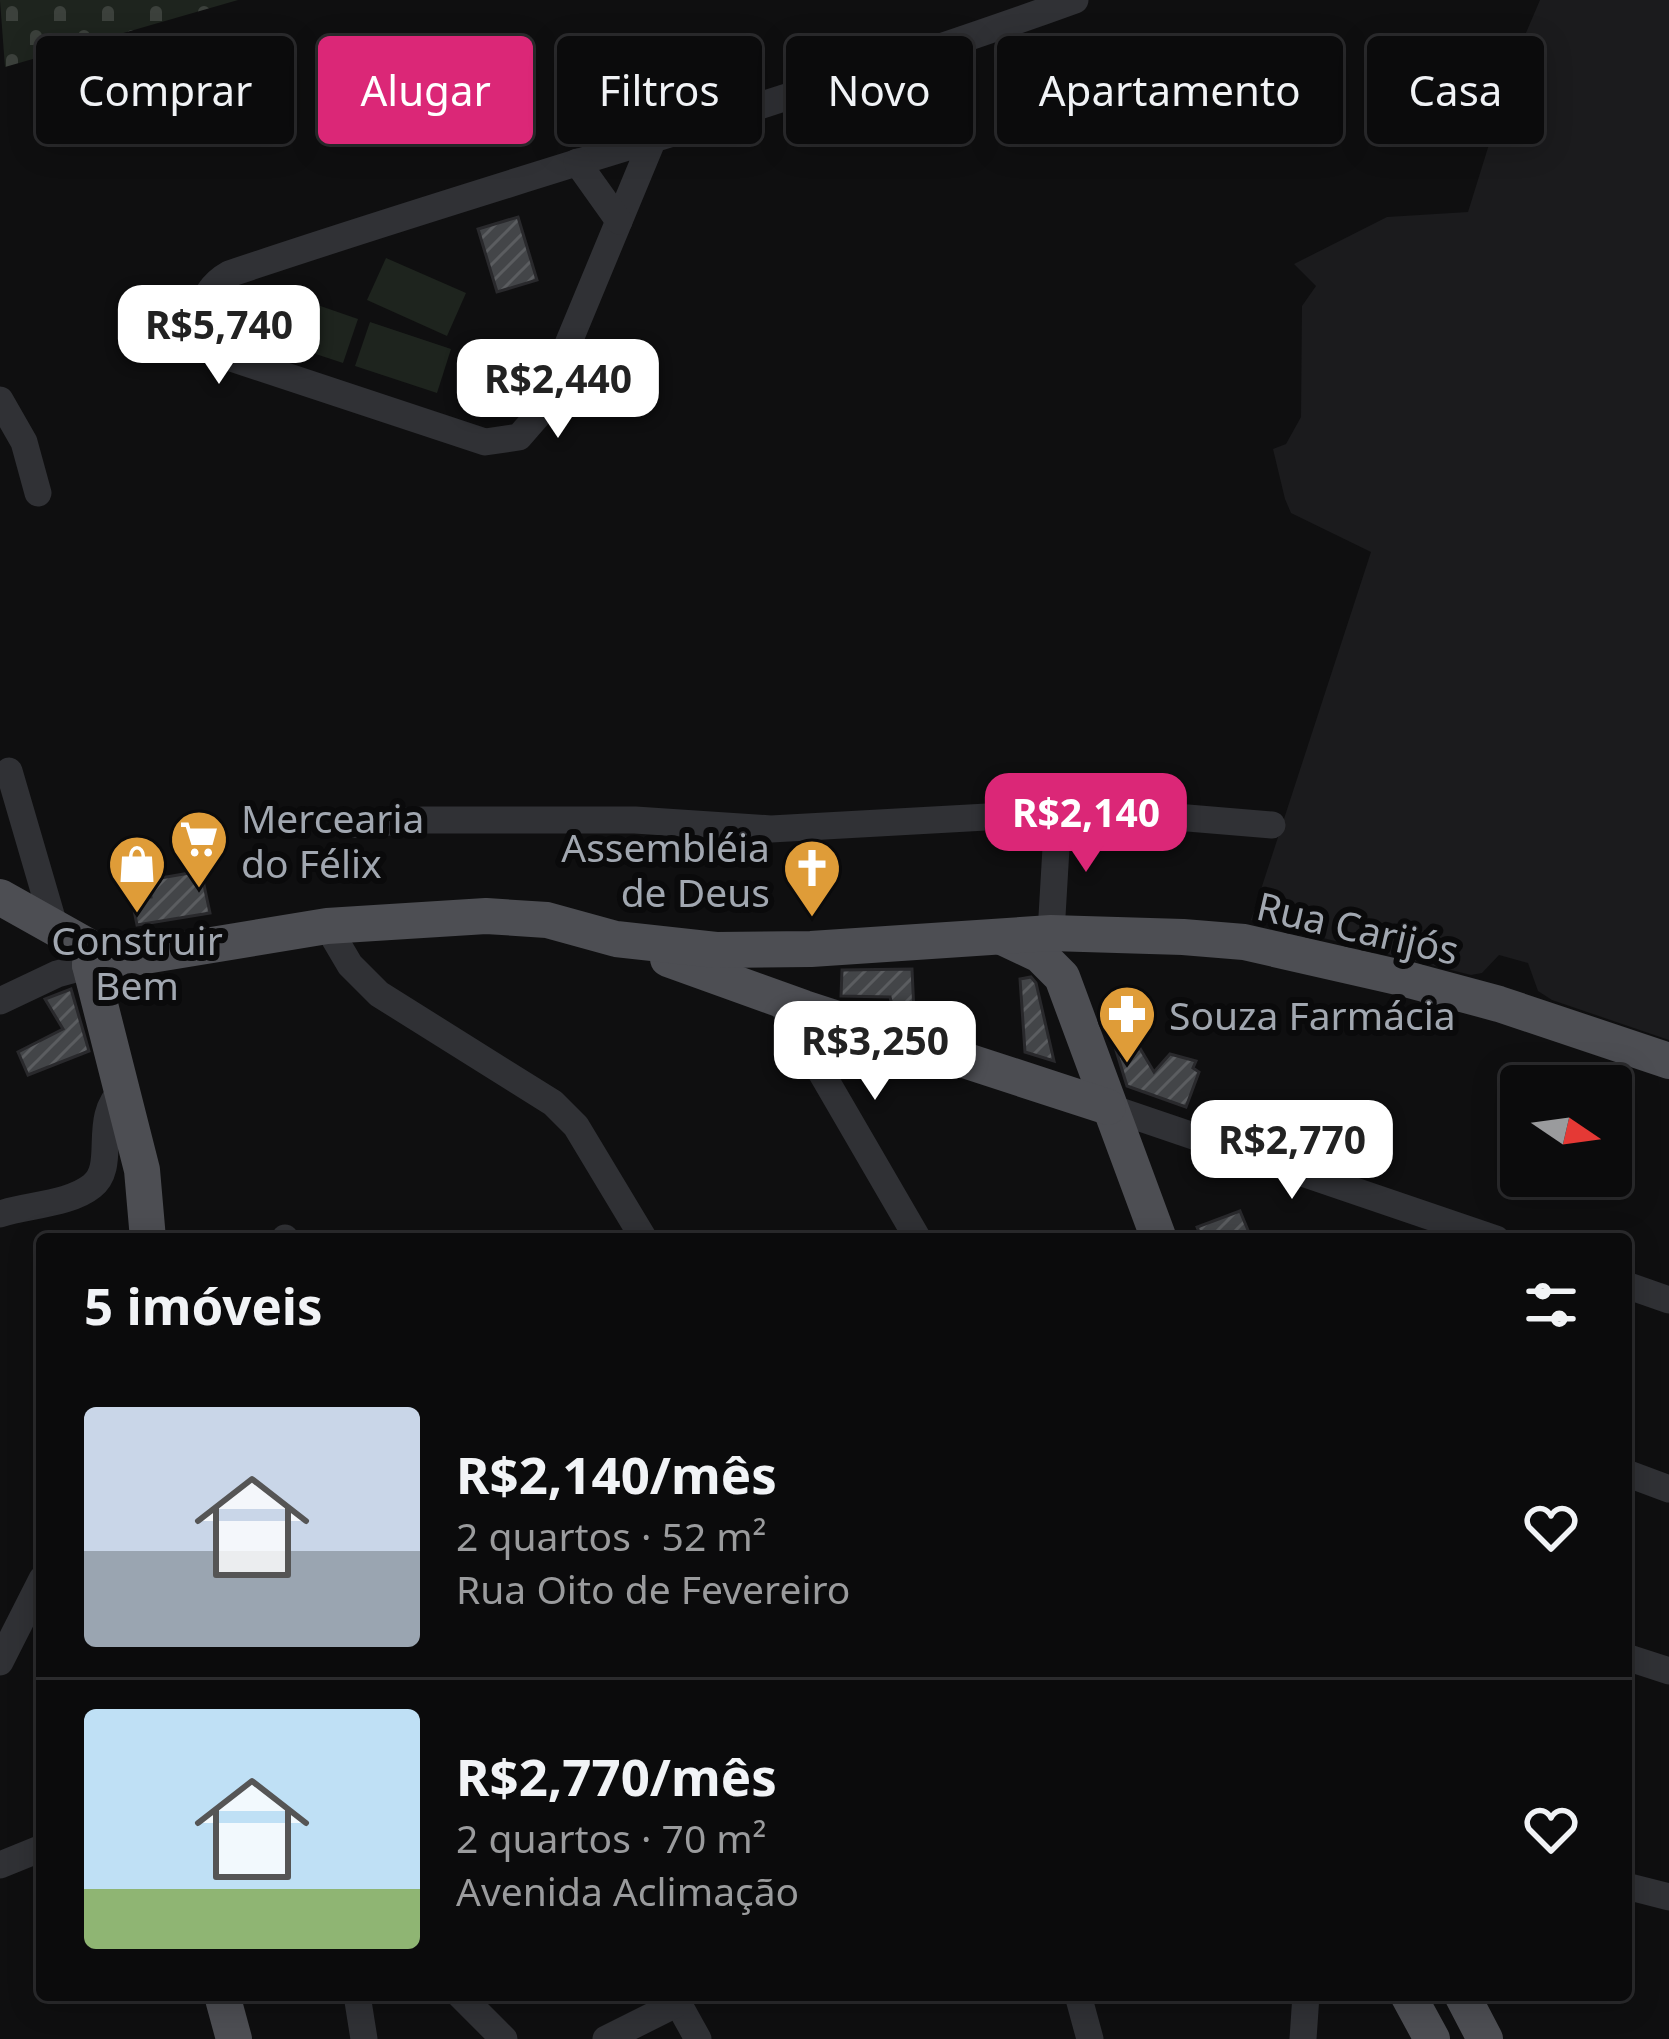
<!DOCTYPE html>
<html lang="pt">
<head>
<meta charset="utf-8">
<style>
  body { margin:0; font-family:"Noto Sans",sans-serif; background:#19191a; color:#f1f3f6; height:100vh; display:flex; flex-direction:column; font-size:45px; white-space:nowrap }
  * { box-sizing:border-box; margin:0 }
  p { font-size:39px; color:#9a9b9d }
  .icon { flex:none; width:66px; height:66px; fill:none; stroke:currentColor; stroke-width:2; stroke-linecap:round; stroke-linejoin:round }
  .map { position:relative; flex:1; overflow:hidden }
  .drawer { position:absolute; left:36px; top:1233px; width:1596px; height:768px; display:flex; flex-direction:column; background:#0b0b0c; border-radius:12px; box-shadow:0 6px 30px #0003,0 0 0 3px #2b2b2d }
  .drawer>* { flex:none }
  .top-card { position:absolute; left:36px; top:36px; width:1599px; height:108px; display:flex; gap:24px }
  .needle { width:78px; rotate:103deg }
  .buttons { position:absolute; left:1500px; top:1065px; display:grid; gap:24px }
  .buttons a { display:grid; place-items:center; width:132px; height:132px; border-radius:12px; background:#0b0b0c; box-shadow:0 6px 30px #0003,0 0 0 3px #2b2b2d; font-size:60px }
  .price { position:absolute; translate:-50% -102px; padding:0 27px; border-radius:24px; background:#fff; color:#222; font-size:39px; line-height:78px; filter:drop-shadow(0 3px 6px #0008) }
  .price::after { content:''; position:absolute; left:50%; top:72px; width:36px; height:27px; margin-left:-18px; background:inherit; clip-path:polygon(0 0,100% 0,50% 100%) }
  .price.on { background:#db2777; color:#fff }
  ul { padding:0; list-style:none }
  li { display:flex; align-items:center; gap:36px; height:300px; padding:0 48px }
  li+li { border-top:3px solid #2b2b2d }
  li span { display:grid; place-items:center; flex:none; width:336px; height:240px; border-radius:12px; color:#555 }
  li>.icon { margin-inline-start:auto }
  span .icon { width:144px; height:144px; fill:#fffc; stroke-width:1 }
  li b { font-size:51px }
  h2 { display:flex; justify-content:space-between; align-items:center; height:144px; padding:0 48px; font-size:51px }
  .tag { padding:0 42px; border-radius:12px; background:#0b0b0c; box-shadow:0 6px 30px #0003,0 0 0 3px #2b2b2d; font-size:42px; line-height:108px }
  .tag.on { background:#db2777; color:#fff }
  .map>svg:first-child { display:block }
  .built { fill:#1b1b1d }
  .green { fill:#1e241e }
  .cemetery { fill:url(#cemetery-stones) }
  .building { fill:url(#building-hatch); stroke:#29292c; stroke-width:3 }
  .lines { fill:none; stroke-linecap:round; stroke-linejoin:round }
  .minor { stroke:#303135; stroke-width:27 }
  .major { stroke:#4d4e53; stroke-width:36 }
  .labels { text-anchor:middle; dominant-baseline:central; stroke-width:12; stroke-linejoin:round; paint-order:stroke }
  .poi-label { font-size:39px; fill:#a1a7b0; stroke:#0a0a0b; text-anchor:start }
  .street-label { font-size:39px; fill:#a1a7b0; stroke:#0a0a0b }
</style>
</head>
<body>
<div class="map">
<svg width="1669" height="2039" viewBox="0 0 1669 2039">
  <defs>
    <pattern id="cemetery-stones" width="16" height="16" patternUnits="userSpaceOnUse" patternTransform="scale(3)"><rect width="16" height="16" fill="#1e241e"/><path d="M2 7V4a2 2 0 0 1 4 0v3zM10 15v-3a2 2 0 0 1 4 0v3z" fill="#3c413c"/></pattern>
    <pattern id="building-hatch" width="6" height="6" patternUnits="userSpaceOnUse" patternTransform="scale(3)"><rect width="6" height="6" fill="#434548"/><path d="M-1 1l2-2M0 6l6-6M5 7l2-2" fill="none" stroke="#5b5d60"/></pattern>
  </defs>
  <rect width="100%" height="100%" fill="#0f0f10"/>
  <path class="built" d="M1540,0H1669V1040L1552,1000L1538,991L1528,963L1499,955L1482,973L1471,975L1251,920L1371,552L1291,513L1285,499L1273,449L1286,444L1301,417L1302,306L1316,286L1294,264L1387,217L1468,212L1517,54Z"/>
  <g class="green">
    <path d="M386,258L466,293L447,336L367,300Z"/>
    <path d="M277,291L358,319L343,363L261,336Z"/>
    <path d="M370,322L451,349L437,393L355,366Z"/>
  </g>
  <path class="cemetery" d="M0,0H238L5,67Z"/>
  <g class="building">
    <path d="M518,217L537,280L497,292L478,229Z"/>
    <path d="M201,871L210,913L137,925L132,900L151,897L149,880Z"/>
    <path d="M912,969L914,1012H894L890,997L841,996L842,970Z"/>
    <path d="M1031,977L1036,983L1054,1061L1025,1052L1020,979Z"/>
    <path d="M71,989L89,1051L28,1075L18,1052L63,1029L45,999Z"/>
    <path d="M1135,1040L1154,1072L1170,1054L1196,1061L1193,1068L1199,1072L1186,1107L1127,1086L1115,1047Z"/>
    <path d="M1240,1211L1250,1235L1237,1239H1202L1197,1227Z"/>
  </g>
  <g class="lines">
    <g class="minor">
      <path d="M653,139L539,414L519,437L485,442L225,356C192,334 195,293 229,274C510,179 796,101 1075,0"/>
      <path d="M577,162L619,221"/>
      <path d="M0,400L24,442L38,493"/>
      <path d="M9,771L54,925"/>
      <path d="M343,825L424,820H635L771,829L1024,815L1128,813L1272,825"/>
      <path d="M327,926L350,965L379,994L553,1103L576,1126L644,1239"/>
      <path d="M1051,933L1058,814"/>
      <path d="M778,998L918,1239"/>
      <path d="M0,1001L57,974L90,965"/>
      <path d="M1108,1107L1496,1239"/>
      <path d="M0,1214C27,1205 70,1204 92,1186C118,1166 91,1118 123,1090"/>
      <path d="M285,1238V1239"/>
      <path d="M1626,1285L1669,1300"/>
      <path d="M1626,1473L1669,1489"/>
      <path d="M1626,1657L1669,1671"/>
      <path d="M0,1662L42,1579"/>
      <path d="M0,1865L42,1848"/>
      <path d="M1626,1886L1669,1897"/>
      <path d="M357,1995L364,2039"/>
      <path d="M460,1995L504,2039"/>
      <path d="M1078,1995L1090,2039"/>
      <path d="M678,2003L698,2039"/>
      <path d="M606,2039L678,2003L684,1995"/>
      <path d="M1303,2039L1306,1995"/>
    </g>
    <g class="major">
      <path d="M0,897L114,961"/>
      <path d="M1004,938L1040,955L1062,977L1159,1239"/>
      <path d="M668,959L804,1008L1108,1107"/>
      <path d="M90,965L327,926L486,916L547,920L616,939L716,950L811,949L1051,933L1183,937L1244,942L1406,979L1499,1004L1669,1061"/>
      <path d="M90,965L142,1170L148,1239"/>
      <path d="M222,1995L234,2039"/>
      <path d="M1408,1995L1432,2039"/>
      <path d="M1462,1995L1485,2039"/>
    </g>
  </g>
  <defs>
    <g id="supermarket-pin" transform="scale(3)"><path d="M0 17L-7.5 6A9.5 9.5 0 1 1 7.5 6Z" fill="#df9c38" stroke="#0a0a0b"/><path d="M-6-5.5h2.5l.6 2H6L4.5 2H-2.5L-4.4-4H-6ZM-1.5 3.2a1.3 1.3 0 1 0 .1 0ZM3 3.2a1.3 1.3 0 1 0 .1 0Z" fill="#fff"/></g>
    <g id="shop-pin" transform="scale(3)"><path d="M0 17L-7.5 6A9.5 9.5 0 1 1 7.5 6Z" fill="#df9c38" stroke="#0a0a0b"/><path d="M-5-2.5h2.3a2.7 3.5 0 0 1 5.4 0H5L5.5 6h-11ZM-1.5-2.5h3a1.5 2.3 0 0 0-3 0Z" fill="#fff"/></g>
    <g id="church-pin" transform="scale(3)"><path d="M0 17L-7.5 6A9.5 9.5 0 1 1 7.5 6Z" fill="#df9c38" stroke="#0a0a0b"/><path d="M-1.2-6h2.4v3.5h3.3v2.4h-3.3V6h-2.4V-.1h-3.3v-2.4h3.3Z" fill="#fff"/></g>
    <g id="pharmacy-pin" transform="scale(3)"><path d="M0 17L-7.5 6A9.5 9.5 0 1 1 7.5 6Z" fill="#df9c38" stroke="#0a0a0b"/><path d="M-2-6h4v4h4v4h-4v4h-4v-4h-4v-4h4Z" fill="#fff"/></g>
  </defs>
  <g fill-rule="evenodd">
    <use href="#supermarket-pin" x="199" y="839"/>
    <use href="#shop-pin" x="137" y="864"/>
    <use href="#church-pin" x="812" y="868"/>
    <use href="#pharmacy-pin" x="1127" y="1014"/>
  </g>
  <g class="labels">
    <g class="poi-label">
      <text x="241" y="817">Mercearia<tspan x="241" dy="45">do Félix</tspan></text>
      <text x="770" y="846" text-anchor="end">Assembléia<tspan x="770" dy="45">de Deus</tspan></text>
      <text x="137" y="939" text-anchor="middle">Construir<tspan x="137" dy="45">Bem</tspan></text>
      <text x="1169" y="1014">Souza Farmácia</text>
    </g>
    <g class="street-label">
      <text transform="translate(1358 927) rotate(13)">Rua Carijós</text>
    </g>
  </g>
</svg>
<div class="buttons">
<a><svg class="needle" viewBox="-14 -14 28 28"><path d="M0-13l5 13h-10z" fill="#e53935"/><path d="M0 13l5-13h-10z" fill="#9a9b9d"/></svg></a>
</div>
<b class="price" style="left:219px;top:387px">R$5,740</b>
<b class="price" style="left:558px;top:441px">R$2,440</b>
<b class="price on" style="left:1086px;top:875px">R$2,140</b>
<b class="price" style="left:875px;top:1103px">R$3,250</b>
<b class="price" style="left:1292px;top:1202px">R$2,770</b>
<div class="top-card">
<a class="tag">Comprar</a>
<a class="tag on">Alugar</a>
<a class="tag">Filtros</a>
<a class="tag">Novo</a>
<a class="tag">Apartamento</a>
<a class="tag">Casa</a>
</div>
<section class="drawer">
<h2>5 imóveis<svg class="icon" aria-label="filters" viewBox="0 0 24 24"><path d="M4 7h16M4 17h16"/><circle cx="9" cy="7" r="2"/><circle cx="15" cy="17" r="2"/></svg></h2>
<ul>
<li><span style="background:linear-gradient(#c9d6e8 60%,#9aa5b1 0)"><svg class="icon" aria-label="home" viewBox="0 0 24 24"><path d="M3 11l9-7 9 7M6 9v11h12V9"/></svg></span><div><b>R$2,140/mês</b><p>2 quartos · 52 m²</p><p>Rua Oito de Fevereiro</p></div><svg class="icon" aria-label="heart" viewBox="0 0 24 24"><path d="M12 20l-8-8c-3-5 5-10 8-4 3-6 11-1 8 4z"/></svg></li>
<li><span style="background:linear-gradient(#bfe0f5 75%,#8fb573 0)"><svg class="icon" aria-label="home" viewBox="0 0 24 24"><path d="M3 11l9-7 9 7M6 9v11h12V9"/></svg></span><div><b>R$2,770/mês</b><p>2 quartos · 70 m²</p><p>Avenida Aclimação</p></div><svg class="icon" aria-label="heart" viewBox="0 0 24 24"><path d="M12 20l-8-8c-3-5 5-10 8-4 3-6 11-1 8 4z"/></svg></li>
</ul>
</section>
</div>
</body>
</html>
